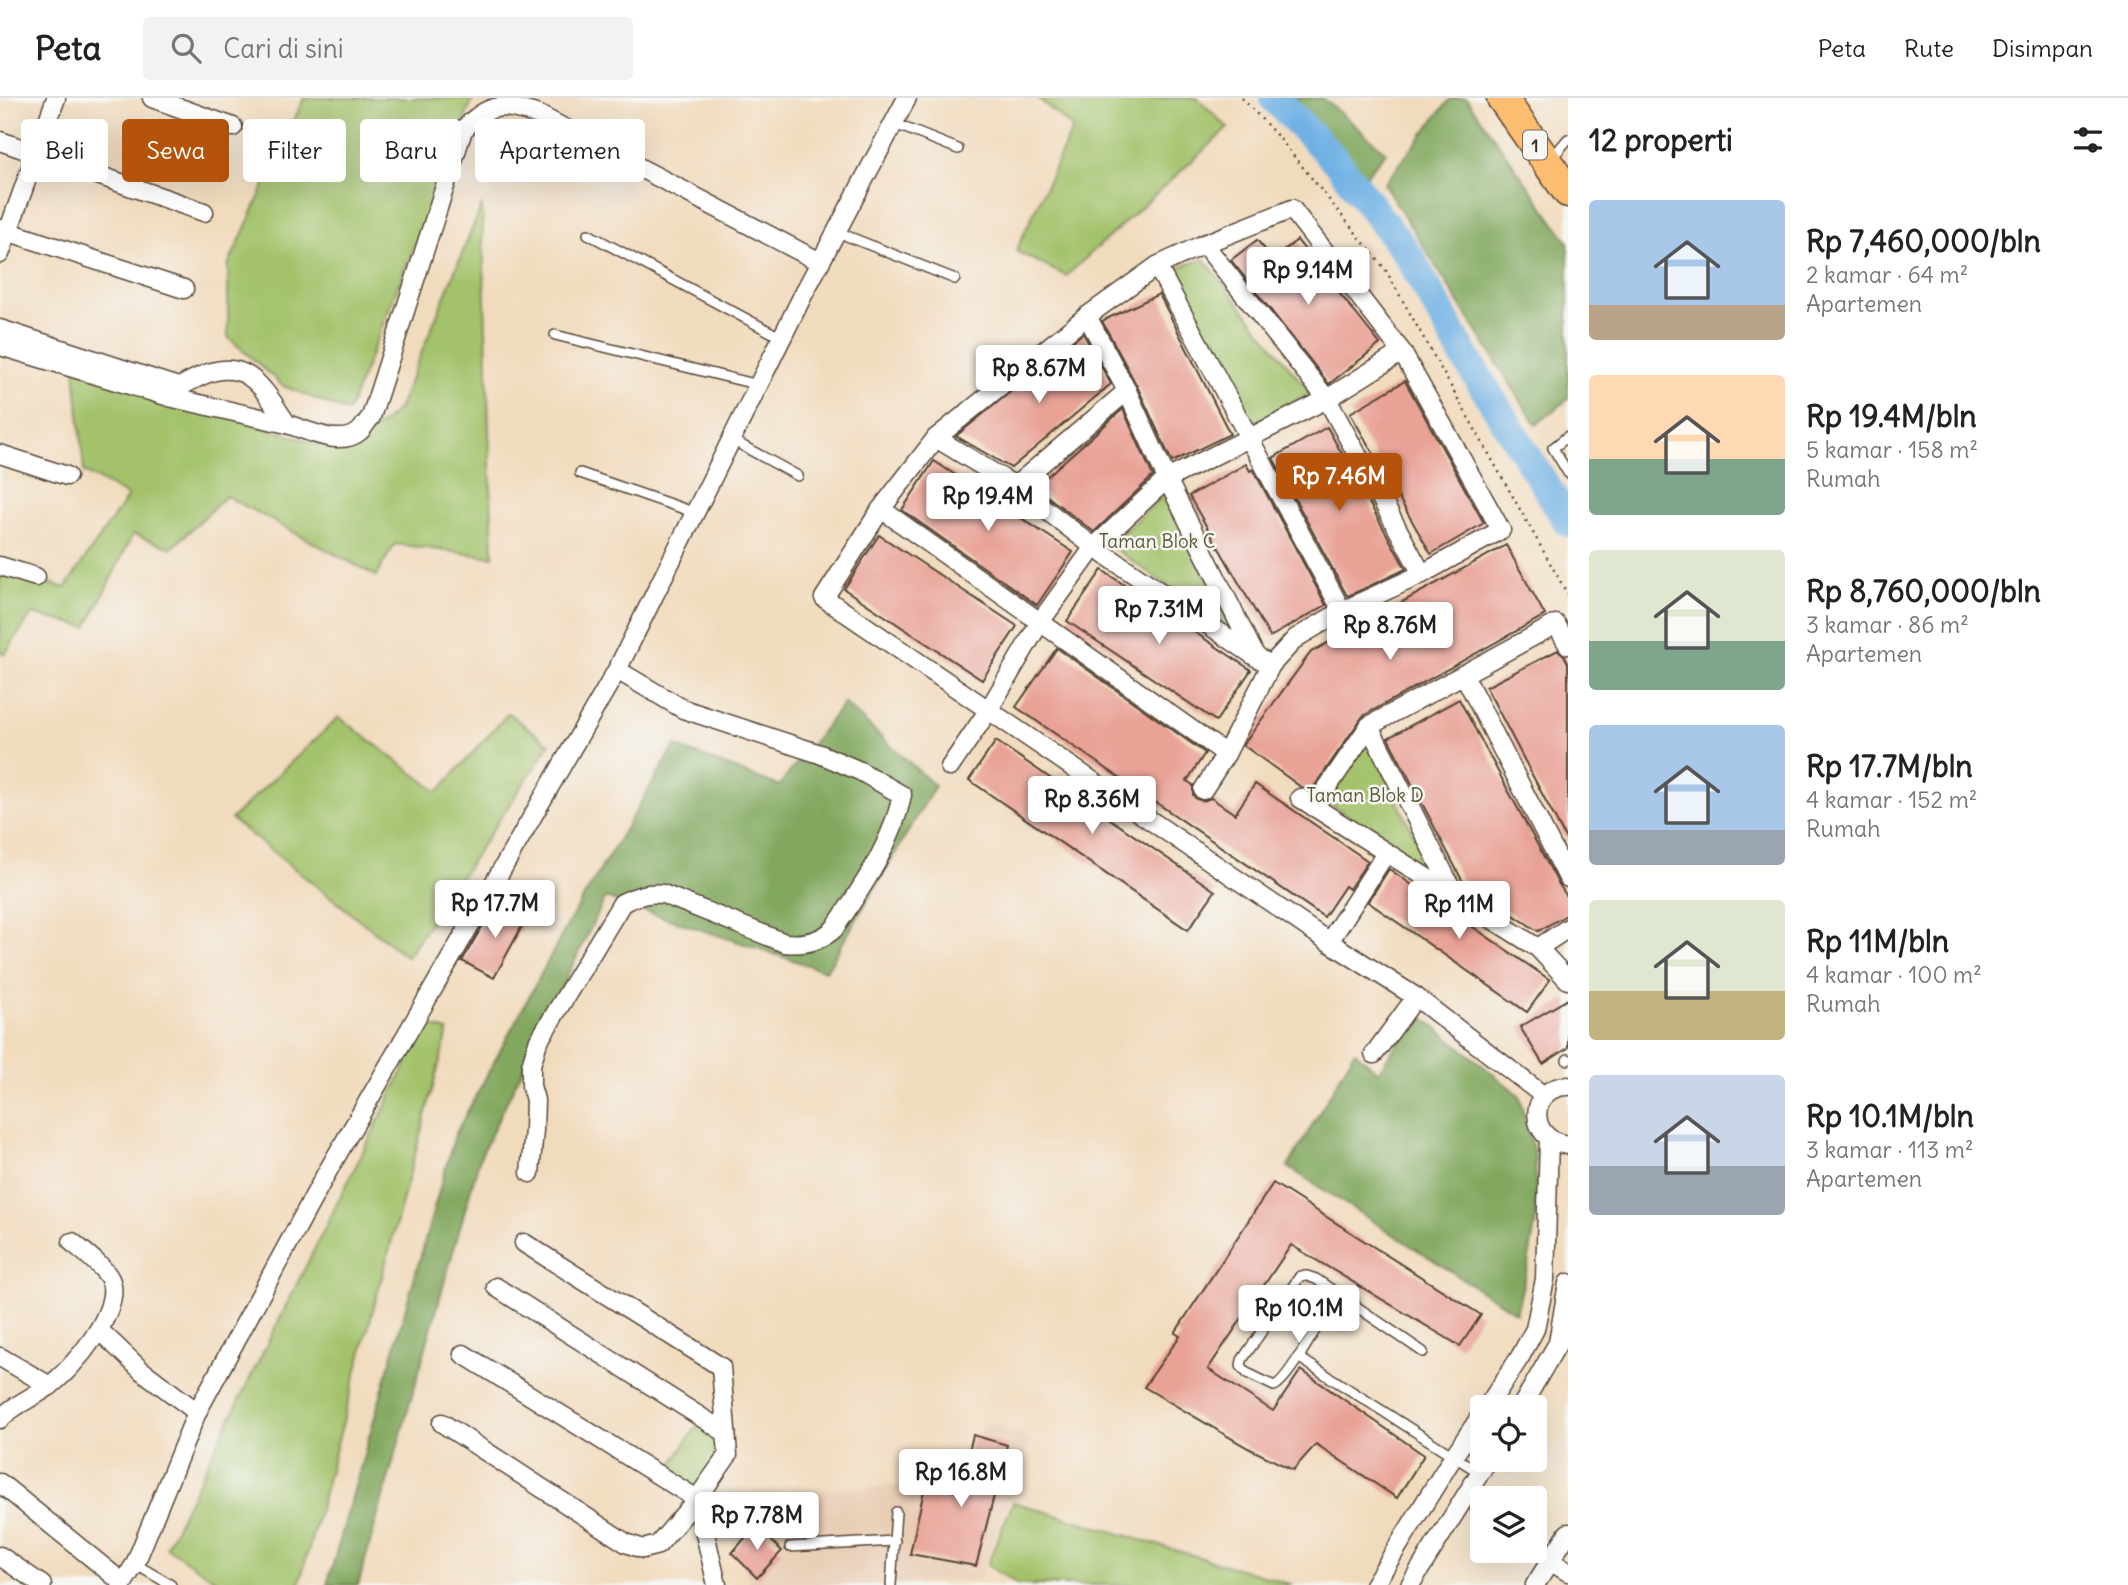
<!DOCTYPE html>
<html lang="id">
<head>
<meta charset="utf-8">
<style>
  body { margin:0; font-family:Delius,sans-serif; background:#f2f2f2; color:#222; height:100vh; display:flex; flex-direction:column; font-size:26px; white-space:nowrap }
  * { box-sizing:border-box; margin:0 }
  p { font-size:23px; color:#767676 }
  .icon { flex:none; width:38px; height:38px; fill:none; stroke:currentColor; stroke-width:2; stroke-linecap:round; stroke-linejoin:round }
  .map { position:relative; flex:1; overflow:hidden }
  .side { display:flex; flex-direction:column; background:#fff; width:560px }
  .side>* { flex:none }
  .banner { position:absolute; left:21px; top:21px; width:665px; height:63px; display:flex; gap:14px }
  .buttons { position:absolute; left:1470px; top:1297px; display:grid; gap:14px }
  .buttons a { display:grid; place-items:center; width:77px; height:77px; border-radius:7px; background:#fff; box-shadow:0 7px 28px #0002; font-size:35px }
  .price { position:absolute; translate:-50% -60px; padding:0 16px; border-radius:7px; background:#fff; color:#222; font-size:23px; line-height:46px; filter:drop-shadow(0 2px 4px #0008) }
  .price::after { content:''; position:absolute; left:50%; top:42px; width:21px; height:16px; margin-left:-10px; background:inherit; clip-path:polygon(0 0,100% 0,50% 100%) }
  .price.current { background:#b45309; color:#fff }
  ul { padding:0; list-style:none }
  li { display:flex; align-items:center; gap:21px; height:175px; padding:0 21px }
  li span { display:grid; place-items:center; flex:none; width:196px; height:140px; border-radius:7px; color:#555 }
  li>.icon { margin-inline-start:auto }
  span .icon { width:84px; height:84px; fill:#fffc; stroke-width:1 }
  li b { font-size:30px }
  h2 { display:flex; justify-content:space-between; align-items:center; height:84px; padding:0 21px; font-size:30px }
  .pill { padding:0 24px; border-radius:7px; background:#fff; box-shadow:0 7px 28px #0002; font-size:24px; line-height:63px }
  .pill.current { background:#b45309; color:#fff }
  header { display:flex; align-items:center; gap:42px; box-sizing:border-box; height:98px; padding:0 35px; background:#fff; border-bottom:2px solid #e0e0e0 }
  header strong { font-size:33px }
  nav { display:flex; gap:38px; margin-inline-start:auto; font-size:24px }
  .search { width:490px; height:63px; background:#f2f2f2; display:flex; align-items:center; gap:18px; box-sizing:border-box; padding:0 24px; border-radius:7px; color:#767676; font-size:26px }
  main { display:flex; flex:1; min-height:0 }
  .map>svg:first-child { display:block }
  .built { fill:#e9ceb6 }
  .green { fill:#a3c26a; stroke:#6f7644; stroke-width:2 }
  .forest { fill:#82a85e; stroke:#5e693e; stroke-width:2 }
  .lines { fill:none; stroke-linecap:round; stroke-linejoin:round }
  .river { stroke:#6fb1e4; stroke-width:30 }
  .building { fill:#e9a296 }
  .lane-casing { stroke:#564536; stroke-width:12 }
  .street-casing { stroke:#564536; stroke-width:21 }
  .highway-casing { stroke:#564536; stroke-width:33 }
  .path { stroke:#564536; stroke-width:2.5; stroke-dasharray:2 5; stroke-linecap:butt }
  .lane { stroke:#fff; stroke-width:9 }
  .street { stroke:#fff; stroke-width:18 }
  .highway { stroke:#fcbd6f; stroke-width:30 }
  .labels { text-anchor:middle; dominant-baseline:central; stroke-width:5; stroke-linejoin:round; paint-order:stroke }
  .shield { fill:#f6f6f2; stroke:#73675e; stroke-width:2 }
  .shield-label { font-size:18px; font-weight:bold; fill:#3b2a1e }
  .park-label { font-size:19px; fill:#5a5835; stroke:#f6f6f2 }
</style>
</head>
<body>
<header>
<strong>Peta</strong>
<div class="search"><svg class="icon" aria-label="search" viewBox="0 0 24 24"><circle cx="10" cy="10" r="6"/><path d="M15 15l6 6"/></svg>Cari di sini</div>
<nav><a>Peta</a><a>Rute</a><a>Disimpan</a></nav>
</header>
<main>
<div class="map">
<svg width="1568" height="1487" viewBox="0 0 1568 1487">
  <rect width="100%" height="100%" fill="#f6f6f2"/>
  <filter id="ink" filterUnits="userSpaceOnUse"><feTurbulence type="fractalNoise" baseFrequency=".0143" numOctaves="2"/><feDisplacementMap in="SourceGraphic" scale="14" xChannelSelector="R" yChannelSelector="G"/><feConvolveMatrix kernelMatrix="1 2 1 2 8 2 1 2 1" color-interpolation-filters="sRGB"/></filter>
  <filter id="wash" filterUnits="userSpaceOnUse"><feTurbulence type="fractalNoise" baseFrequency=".00686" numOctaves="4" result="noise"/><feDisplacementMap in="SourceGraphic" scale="28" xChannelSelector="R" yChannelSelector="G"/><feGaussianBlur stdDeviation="1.57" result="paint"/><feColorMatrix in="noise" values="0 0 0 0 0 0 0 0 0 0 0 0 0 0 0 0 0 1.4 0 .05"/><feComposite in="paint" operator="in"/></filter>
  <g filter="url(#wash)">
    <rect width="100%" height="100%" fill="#f1dbbd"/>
    <path class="built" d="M988,1325L1031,1340L979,1481L881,1487H751L728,1433L751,1396L906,1387L952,1363Z"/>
    <g class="green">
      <path d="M304,0H473L348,314L283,288L228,239V168Z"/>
      <path d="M1038,0H1197L1228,30L1066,178L1016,153L1073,30Z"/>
      <path d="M482,107L493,459L395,446L376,478L226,398L172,450L133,436L87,529L32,516L5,556L0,554V470L65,490L128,398L84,374L75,270L346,355L398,312Z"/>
      <path d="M1204,161L1310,295L1252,326L1173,171Z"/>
      <path d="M1164,397L1236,535L1109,447Z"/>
      <path d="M508,615L550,646L407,859L231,721L339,619L438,694Z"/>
      <path d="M1368,642L1432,774L1328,704Z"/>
      <path d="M426,927L448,933L299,1487H223L166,1449Z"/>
      <path d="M700,1323L721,1337L723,1356L696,1395L666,1376Z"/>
      <path d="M1013,1404L1293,1487H1019L987,1467Z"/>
    </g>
    <g class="forest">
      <path d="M1286,0H1323L1386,54L1363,81Z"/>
      <path d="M1451,0H1466L1568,144V301L1536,327L1384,86Z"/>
      <path d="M844,605L935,688L826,873L605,800L480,1059L358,1487H327L455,1037L570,822L675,648L779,688Z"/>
      <path d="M1418,915L1519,997L1535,1060L1536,1121L1528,1166L1516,1215L1288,1069L1355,953L1378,974Z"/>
    </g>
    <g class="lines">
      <path class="river" d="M1274,0L1337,64L1409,158L1462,254L1568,424"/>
    </g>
    <g id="blocks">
      <g class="building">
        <path d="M1257,142L1273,161L1297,142L1380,246L1329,286L1231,162Z"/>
        <path d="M1159,196L1230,336L1172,364L1137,288L1102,223Z"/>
        <path d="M1083,235L1111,286L1011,370L956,338Z"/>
        <path d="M1405,283L1484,425L1431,456L1350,315Z"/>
        <path d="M1123,311L1153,378L1094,434L1035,389Z"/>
        <path d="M1327,329L1406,471L1348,498L1346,496L1273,360Z"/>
        <path d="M934,363L1073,454L1037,507L902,412Z"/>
        <path d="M1246,366L1250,373L1253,371L1326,507L1270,539L1189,398Z"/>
        <path d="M879,437L1017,528L982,582L844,491Z"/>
        <path d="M1506,447L1545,517L1363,618L1311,693L1301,689L1243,647L1311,554Z"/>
        <path d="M1102,472L1251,572L1216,623L1067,523Z"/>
        <path d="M1057,550L1205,655L1187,683L1193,687V697L1196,701L1203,703L1211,700L1235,716L1255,686L1368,763L1349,791L1345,788L1324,819L1016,609Z"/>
        <path d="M1558,552L1564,557L1568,565V745L1486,589Z"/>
        <path d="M1459,601L1558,785L1568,800V816L1538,833L1463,784L1388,640Z"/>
        <path d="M996,643L1215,793L1188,832L969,682Z"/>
        <path d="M1389,771L1550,882L1527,914L1368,804Z"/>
        <path d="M497,803L527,819L494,880L462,863Z"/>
        <path d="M1568,901V950L1543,966L1520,929Z"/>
        <path d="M1273,1085L1481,1217L1460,1248L1291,1147L1208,1271L1273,1313L1301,1272L1424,1357L1397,1400L1316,1346L1293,1372L1248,1350L1144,1289L1180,1238L1175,1235Z"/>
        <path d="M973,1337L1007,1347L976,1468L910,1456L925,1388L959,1394Z"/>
        <path d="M756,1427L782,1453L757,1480L732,1455Z"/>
      </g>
    </g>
  </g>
  <g filter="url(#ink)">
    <use href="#blocks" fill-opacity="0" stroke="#564536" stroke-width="2"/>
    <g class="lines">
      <g class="lane-casing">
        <g id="lane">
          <path d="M895,26L958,51"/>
          <path d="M1551,61L1568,41"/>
          <path d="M837,134L955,181"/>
          <path d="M588,136L782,240"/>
          <path d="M555,237L759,287"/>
          <path d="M1568,338L1553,350L1568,375"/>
          <path d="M732,342L798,378"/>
          <path d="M580,375L696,415"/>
          <path d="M1567,962L1568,961"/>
          <path d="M1337,1194C1326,1212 1289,1283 1274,1288L1247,1275L1241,1268L1242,1262L1300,1178H1307L1316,1181L1423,1254"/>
          <path d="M1298,1259L1480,1375"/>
          <path d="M790,1449L895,1443"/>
          <path d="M135,1466L171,1487"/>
          <path d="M891,1487L896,1414"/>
        </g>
      </g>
      <g class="street-casing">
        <g id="street">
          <path d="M152,0L233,29"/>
          <path d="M0,43L204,114"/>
          <path d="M0,131L184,191"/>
          <path d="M1204,146L1327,301L1422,476"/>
          <path d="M0,156L56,0"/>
          <path d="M1157,168L1342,513"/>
          <path d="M1087,218L1127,293L1167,381L1255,557"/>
          <path d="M0,231L178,289"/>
          <path d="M0,248L169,299L287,326C264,292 248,257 201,278C189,284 178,288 169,299"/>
          <path d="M287,326C307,332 341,350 360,333C364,329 367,323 371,319L463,32C491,3 502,6 539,17L820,164"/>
          <path d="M936,340L1015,388L1094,449L1256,559L1271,567"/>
          <path d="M0,356L67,378"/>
          <path d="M1015,388L1127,293"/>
          <path d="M881,411L1226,656"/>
          <path d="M0,468L36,479"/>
          <path d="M1464,577L1568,780"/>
          <path d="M1369,628L1456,799"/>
          <path d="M950,669L988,613L1040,524L1094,449L1167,381L1327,301L1402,254"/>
          <path d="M1203,692L1226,656L1271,567L1296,540L1342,513L1422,476L1501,432L1402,254L1292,111L1204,146L1157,168L1087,218L936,340L881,411L824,500L1329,844L1416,899L1544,998"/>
          <path d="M1300,700L1538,850L1568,882"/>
          <path d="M1314,709L1369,628L1556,526L1568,547"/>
          <path d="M1329,844L1386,755"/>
          <path d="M1538,850L1568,830"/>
          <path d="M1374,956L1416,899"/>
          <path d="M1568,988C1528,988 1526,1043 1568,1047"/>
          <path d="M530,1075L534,1032L535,1002L531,988V967L538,944L622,805C636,798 648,794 663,796L785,845C804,847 820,844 834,831C862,789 892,747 902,697L860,673L820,656L683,611L617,572"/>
          <path d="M524,1145L721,1269L728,1357L697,1401L717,1487"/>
          <path d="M496,1189L726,1335"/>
          <path d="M99,1232L141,1272L197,1314"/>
          <path d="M0,1259L50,1288"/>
          <path d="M1487,1309L1520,1259L1535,1231L1545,1181L1549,1041"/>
          <path d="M1521,1309L1558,1245L1568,1185"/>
          <path d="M0,1321C14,1306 33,1300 49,1288C72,1272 124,1211 110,1181C104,1169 83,1153 72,1144"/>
          <path d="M442,1325L626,1445L643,1451L658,1447L697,1401L463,1256"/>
          <path d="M0,1385L123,1485"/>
          <path d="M0,1458L42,1487"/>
          <path d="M1550,1463L1568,1474"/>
          <path d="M122,1487L135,1466L197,1314L326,1076L617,572L805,193L907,0"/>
          <path d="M1374,1487L1453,1359L1482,1316"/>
          <path d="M1410,1487L1488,1362"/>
          <path d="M1535,1487L1568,1435"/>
        </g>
      </g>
      <g class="highway-casing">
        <path id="highway" d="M1502,0L1568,94"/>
      </g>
      <path class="path" d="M1242,0L1280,41L1385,171L1568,497"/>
      <use href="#lane" class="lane"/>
      <use href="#street" class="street"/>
      <use href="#highway" class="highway"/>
    </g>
  </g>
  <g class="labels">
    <rect class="shield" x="1523" y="32.5" width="24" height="29" rx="5"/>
    <g class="shield-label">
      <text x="1535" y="47">1</text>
    </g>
    <g class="park-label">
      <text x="1157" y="443">Taman Blok C</text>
      <text x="1365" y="697">Taman Blok D</text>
    </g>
  </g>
</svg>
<div class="buttons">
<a><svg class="icon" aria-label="locate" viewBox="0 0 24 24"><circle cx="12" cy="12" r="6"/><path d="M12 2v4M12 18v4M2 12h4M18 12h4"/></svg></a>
<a><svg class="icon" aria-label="layers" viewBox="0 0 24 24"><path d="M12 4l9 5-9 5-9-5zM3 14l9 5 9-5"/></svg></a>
</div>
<b class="price" style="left:1308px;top:209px">Rp 9.14M</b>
<b class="price" style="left:1039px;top:307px">Rp 8.67M</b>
<b class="price current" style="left:1339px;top:415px">Rp 7.46M</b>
<b class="price" style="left:988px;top:435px">Rp 19.4M</b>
<b class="price" style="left:1159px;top:548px">Rp 7.31M</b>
<b class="price" style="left:1390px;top:564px">Rp 8.76M</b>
<b class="price" style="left:1092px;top:738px">Rp 8.36M</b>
<b class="price" style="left:495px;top:842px">Rp 17.7M</b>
<b class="price" style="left:1459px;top:843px">Rp 11M</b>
<b class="price" style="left:1299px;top:1247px">Rp 10.1M</b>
<b class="price" style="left:961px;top:1411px">Rp 16.8M</b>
<b class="price" style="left:757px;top:1454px">Rp 7.78M</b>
<div class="banner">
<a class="pill">Beli</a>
<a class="pill current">Sewa</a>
<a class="pill">Filter</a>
<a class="pill">Baru</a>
<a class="pill">Apartemen</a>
</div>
</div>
<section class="side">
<h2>12 properti<svg class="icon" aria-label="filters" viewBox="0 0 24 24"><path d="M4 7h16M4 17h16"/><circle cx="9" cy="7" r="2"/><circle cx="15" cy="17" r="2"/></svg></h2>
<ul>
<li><span style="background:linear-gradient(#a9c7e8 75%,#b9a48a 0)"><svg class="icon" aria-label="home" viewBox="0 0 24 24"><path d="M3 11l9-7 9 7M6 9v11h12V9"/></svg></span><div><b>Rp 7,460,000/bln</b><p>2 kamar · 64 m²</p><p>Apartemen</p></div></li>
<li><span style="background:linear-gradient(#ffd9b3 60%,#7fa58c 0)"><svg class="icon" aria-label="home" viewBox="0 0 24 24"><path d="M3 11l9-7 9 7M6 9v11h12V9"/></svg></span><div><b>Rp 19.4M/bln</b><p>5 kamar · 158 m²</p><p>Rumah</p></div></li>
<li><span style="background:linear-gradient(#dfe7d0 65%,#7fa58c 0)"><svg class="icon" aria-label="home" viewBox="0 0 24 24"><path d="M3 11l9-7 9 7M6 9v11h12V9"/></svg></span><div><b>Rp 8,760,000/bln</b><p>3 kamar · 86 m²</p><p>Apartemen</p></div></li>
<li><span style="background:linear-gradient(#a9c7e8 75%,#9aa5b1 0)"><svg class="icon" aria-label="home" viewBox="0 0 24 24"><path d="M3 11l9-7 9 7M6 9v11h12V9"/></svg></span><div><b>Rp 17.7M/bln</b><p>4 kamar · 152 m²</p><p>Rumah</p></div></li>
<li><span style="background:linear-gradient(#dfe7d0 65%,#c2b280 0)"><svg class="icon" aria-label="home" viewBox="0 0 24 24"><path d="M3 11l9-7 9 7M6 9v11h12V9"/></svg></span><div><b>Rp 11M/bln</b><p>4 kamar · 100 m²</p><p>Rumah</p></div></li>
<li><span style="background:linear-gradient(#c9d6e8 65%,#9aa5b1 0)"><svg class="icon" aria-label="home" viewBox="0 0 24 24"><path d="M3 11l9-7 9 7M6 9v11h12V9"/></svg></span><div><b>Rp 10.1M/bln</b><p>3 kamar · 113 m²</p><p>Apartemen</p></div></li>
</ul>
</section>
</main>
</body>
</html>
